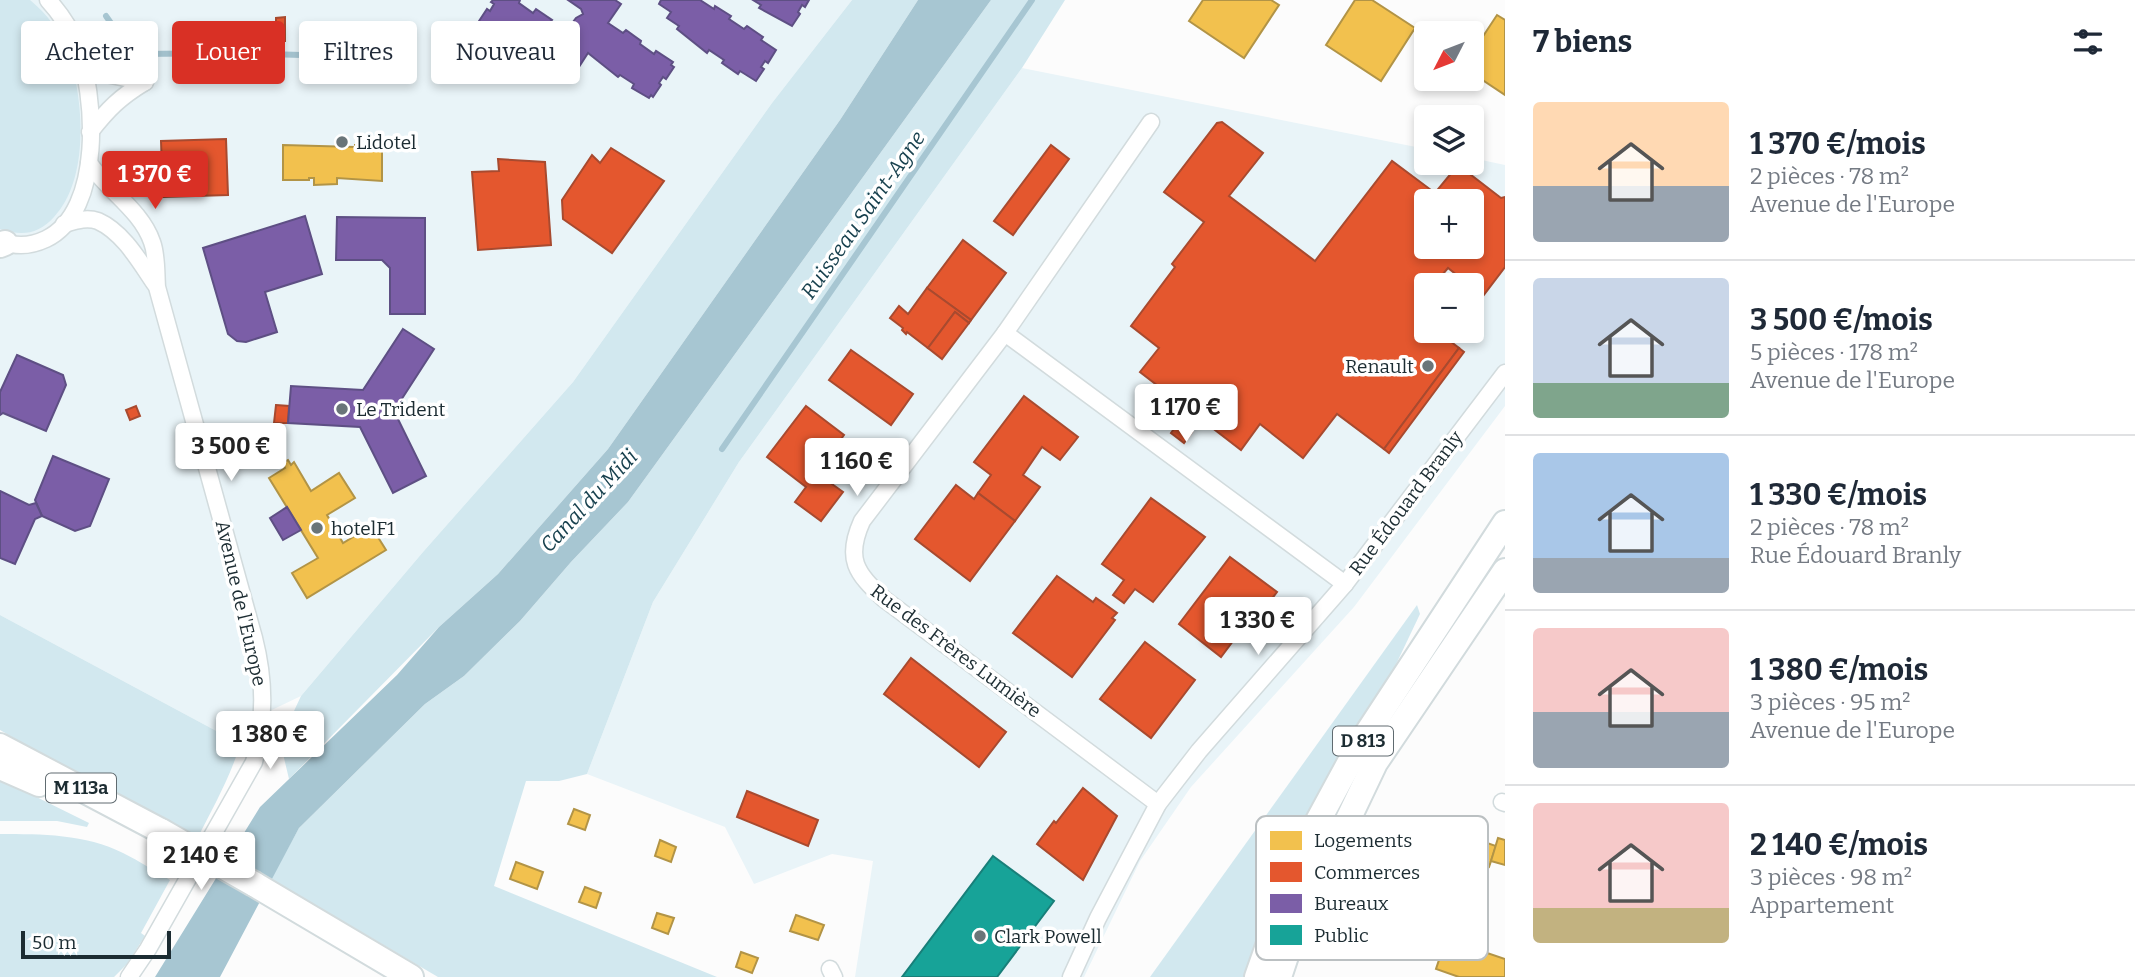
<!DOCTYPE html>
<html lang="fr">
<head>
<meta charset="utf-8">
<style>
  body { margin:0; font-family:Bitter,serif; background:#f2f2f3; color:#1f2937; height:100vh; display:flex; flex-direction:column; font-size:26px; white-space:nowrap }
  * { box-sizing:border-box; margin:0 }
  p { font-size:23px; color:#747a83 }
  .icon { flex:none; width:38px; height:38px; fill:none; stroke:currentColor; stroke-width:2; stroke-linecap:round; stroke-linejoin:round }
  .map { position:relative; flex:1; overflow:hidden }
  .sheet { display:flex; flex-direction:column; background:#fff; width:630px }
  .sheet>* { flex:none }
  .banner { position:absolute; left:21px; top:21px; width:665px; height:63px; display:flex; gap:14px }
  .needle { width:46px; rotate:228deg }
  .tools { position:absolute; left:1414px; top:21px; display:grid; gap:14px }
  .tools a { display:grid; place-items:center; width:70px; height:70px; border-radius:7px; background:#fff; box-shadow:0 4px 10px #0003; font-size:35px }
  .scale { position:absolute; left:21px; bottom:18px; width:150px; box-sizing:border-box; padding-left:7px; border:4px solid #1c2c32; border-top:0; font-size:19px; line-height:24px; white-space:nowrap; color:#1c2c32; -webkit-text-stroke:5px #fff; paint-order:stroke }
  .price { position:absolute; translate:-50% -60px; padding:0 16px; border-radius:7px; background:#fff; color:#222; font-size:23px; line-height:46px; filter:drop-shadow(0 2px 4px #0008) }
  .price::after { content:''; position:absolute; left:50%; top:42px; width:21px; height:16px; margin-left:-10px; background:inherit; clip-path:polygon(0 0,100% 0,50% 100%) }
  .price.active { background:#d93025; color:#fff }
  ul { padding:0; list-style:none }
  li { display:flex; align-items:center; gap:21px; height:175px; padding:0 28px }
  li+li { border-top:2px solid #e0e1e3 }
  li span { display:grid; place-items:center; flex:none; width:196px; height:140px; border-radius:7px; color:#555 }
  li>.icon { margin-inline-start:auto }
  span .icon { width:84px; height:84px; fill:#fffc; stroke-width:1 }
  li b { font-size:30px }
  h2 { display:flex; justify-content:space-between; align-items:center; height:84px; padding:0 28px; font-size:30px }
  .tag { padding:0 24px; border-radius:7px; background:#fff; box-shadow:0 4px 10px #0003; font-size:24px; line-height:63px }
  .tag.active { background:#d93025; color:#fff }
  main { display:flex; flex:1; min-height:0 }
  .map>svg:first-child { display:block }
  .built { fill:#e9f4f8; fill-rule:evenodd }
  .green { fill:#d2e8ef }
  .water { fill:#a7c6d2 }
  .homes { fill:#f2c14e; stroke:#b29446; stroke-width:2 }
  .shops { fill:#e4572e; stroke:#a84a2f; stroke-width:2; fill-rule:evenodd }
  .offices { fill:#7b5ea7; stroke:#5e4f84; stroke-width:2 }
  .public { fill:#17a398; stroke:#187f79; stroke-width:2 }
  .lines { fill:none; stroke-linecap:round; stroke-linejoin:round }
  .stream { stroke:#a7c6d2; stroke-width:6 }
  .street-casing { stroke:#d2dbdd; stroke-width:19 }
  .primary-casing { stroke:#d2dbdd; stroke-width:28 }
  .street { stroke:#fff; stroke-width:16 }
  .primary { stroke:#fff; stroke-width:24 }
  .primary-bridge-casing { stroke:#d2dbdd; stroke-width:28; stroke-linecap:butt }
  .primary-bridge { stroke:#fff; stroke-width:24 }
  .poi-dot { fill:#6a7579; stroke:#fff; stroke-width:2.5 }
  .labels { text-anchor:middle; dominant-baseline:central; stroke-width:7; stroke-linejoin:round; paint-order:stroke }
  .shield { fill:#fff; stroke:#606b70; stroke-width:2 }
  .shield-label { font-size:18px; font-weight:bold; fill:#1c2c32 }
  .poi-label { font-size:19px; fill:#1c2c32; stroke:#fff; text-anchor:start }
  .street-label { font-size:19px; fill:#1c2c32; stroke:#fff }
  .water-label { font-size:21px; font-style:italic; fill:#18414e; stroke:#fff }
  .key { fill:#fff; stroke:#bbc0c2; stroke-width:2 }
  .key-label { font-size:19px; fill:#1c2c32 }
</style>
</head>
<body>
<main>
<div class="map">
<svg width="1505" height="977" viewBox="0 0 1505 977">
  <rect width="100%" height="100%" fill="#fcfcfc"/>
  <g class="built">
    <path d="M0,0H852L772,103L573,382L423,552L301,696L222,734L0,615Z"/>
    <path d="M1022,68L1426,149V163H1472V158L1505,165V406L1354,607L1191,787L1140,861L1084,977H855L873,861L832,854L754,884L725,827L587,774L653,602L739,462ZM1426,201H1472V247H1426ZM1426,285H1472V331H1426Z"/>
  </g>
  <g class="green">
    <path d="M0,0H30C47,14 60,31 68,52C84,99 90,179 54,217C38,235 21,236 0,229Z"/>
    <path d="M852,0H918L840,120L608,449L498,574L439,627L289,779L280,741L301,696L423,552L573,382L772,103Z"/>
    <path d="M991,0H1065L1022,68L739,462L653,602L587,774L559,781H526L494,886L717,977H438L271,879L299,828L425,704L464,676L520,621L571,562L628,502Z"/>
    <path d="M1417,605L1420,614L1247,977H1150Z"/>
    <path d="M0,615L222,734L248,711C241,758 218,798 197,839L94,784L0,730Z"/>
    <path d="M0,779L89,823L87,827L57,821H0Z"/>
    <path d="M0,834C41,834 86,834 123,853C139,861 155,871 170,880L141,933L145,936L127,964L114,977H0Z"/>
  </g>
  <path class="water" d="M918,0H991L628,502L571,562L520,621L464,676L425,704L299,828L220,977H155L260,807L397,675L439,627L498,574L608,449L840,120Z"/>
  <g class="homes">
    <path d="M1203,0H1271L1279,5L1244,58L1189,21Z"/>
    <path d="M1355,0H1372L1415,28L1381,81L1326,45Z"/>
    <path d="M1497,15L1505,20V95L1472,73V53Z"/>
    <path d="M283,145L355,147V145H382V181L337,178V184L314,185V178H309V180H283Z"/>
    <path d="M288,460L291,465L294,462L311,491L339,473L355,498L327,515L343,543L371,526L386,550L307,598L292,573L318,558L269,478L285,468L282,463Z"/>
    <path d="M574,809L590,815L585,830L568,824Z"/>
    <path d="M1470,837L1496,846L1489,867L1464,859Z"/>
    <path d="M1498,838L1505,840V865L1491,861Z"/>
    <path d="M660,840L676,847L671,862L655,856Z"/>
    <path d="M516,862L543,872L537,889L510,879Z"/>
    <path d="M585,887L601,893L596,908L579,902Z"/>
    <path d="M657,913L674,918L668,934L652,928Z"/>
    <path d="M796,915L824,925L818,940L790,931Z"/>
    <path d="M1446,939L1505,959V977H1459L1436,969Z"/>
    <path d="M741,952L758,958L752,973L736,967Z"/>
  </g>
  <g class="shops">
    <path d="M285,17V41H276V18Z"/>
    <path d="M1222,122L1263,153L1229,196L1315,261L1392,161L1435,193L1458,165L1501,198L1505,197V267L1483,296L1448,268L1437,281L1432,278L1422,293L1426,297V331H1437L1459,348L1384,449L1337,414L1303,458L1260,424L1241,450L1140,372L1159,348L1131,326L1175,267L1172,264L1204,222L1164,192L1217,123ZM1426,201H1472V247H1426Z"/>
    <path d="M226,139L228,195L163,197L161,141Z"/>
    <path d="M1051,145L1069,159L1013,235L994,221Z"/>
    <path d="M611,148L664,181L612,253L563,219L562,200L592,155L600,163Z"/>
    <path d="M498,159L545,162L551,245L478,250L472,172L499,171Z"/>
    <path d="M963,240L1006,273L971,320L927,288Z"/>
    <path d="M927,288L971,320L969,323L955,312L928,348L907,332L906,334L902,330L903,328L890,318L899,306L908,314Z"/>
    <path d="M955,312L969,323L942,359L928,348Z"/>
    <path d="M1459,348L1464,352L1389,453L1384,449Z"/>
    <path d="M851,350L913,394L891,425L829,380Z"/>
    <path d="M1024,396L1078,437L1060,460L1042,447L1023,475L1040,487L1015,521L978,493L991,475L974,462Z"/>
    <path d="M276,405L289,406L288,423H274Z"/>
    <path d="M136,406L140,416L130,420L126,410Z"/>
    <path d="M806,406L844,435L819,470L828,476L825,479L843,492L821,521L795,502L806,487L767,457Z"/>
    <path d="M1179,422L1192,432L1184,443L1171,433Z"/>
    <path d="M956,485L974,499L978,493L1015,521L970,581L915,539Z"/>
    <path d="M1151,498L1205,537L1153,602L1135,589L1124,603L1113,595L1124,580L1102,564Z"/>
    <path d="M1230,557L1277,592L1255,621L1251,617L1221,657L1179,624Z"/>
    <path d="M1057,576L1093,602L1096,598L1117,613L1112,618L1115,620L1072,677L1013,633Z"/>
    <path d="M1145,642L1195,680L1151,738L1100,699Z"/>
    <path d="M911,658L1006,732L979,767L884,694Z"/>
    <path d="M1083,788L1117,816L1083,880L1037,844L1054,821L1056,823Z"/>
    <path d="M747,791L818,820L808,846L737,817Z"/>
  </g>
  <g class="offices">
    <path d="M493,0H520L519,3L533,13L536,9L552,20L549,23L565,34H570V26L576,18L583,14L581,9L568,0H615L621,4L608,23L623,33L626,30L641,41L640,44L654,54L656,51L673,62L671,65L674,67L666,79L663,77L659,83L661,85L653,97L651,95L649,98L632,88L634,84L620,75L618,77L588,53L575,73L562,64L558,70L547,62L545,65L529,54L527,57L511,46L513,43L499,33L496,36L480,25L481,23L479,21L487,9L490,11L494,4L491,2Z"/>
    <path d="M661,0H700L714,9L715,6L731,16L729,19L744,29L747,26L763,37L761,40L776,50L768,63L765,61L761,67L764,69L756,81L740,71L738,74L722,63L724,60L709,50L707,53L677,29L679,26L667,18L671,12L659,4Z"/>
    <path d="M753,0H809L805,7L802,5L798,12L800,14L792,26L759,8L761,5Z"/>
    <path d="M305,216L322,274L265,292L277,332L246,342L237,341L228,334L203,248Z"/>
    <path d="M337,217L425,218V314H390V268L382,260H336Z"/>
    <path d="M403,329L434,349L394,411L426,476L393,493L360,427L288,423L291,386L363,390Z"/>
    <path d="M17,355L63,375L66,385L46,431L3,413L0,415V392Z"/>
    <path d="M53,456L109,479L90,526L75,531L42,516L35,500Z"/>
    <path d="M0,491L29,505L36,503L42,516L35,519L15,564L0,558Z"/>
    <path d="M287,507L301,530L283,540L270,518Z"/>
  </g>
  <path class="public" d="M993,856L1054,901L997,977H902Z"/>
  <g class="lines">
    <g class="stream">
      <path d="M106,16L122,39L141,54L237,53"/>
      <path d="M267,54L404,58"/>
      <path d="M722,449L1032,0"/>
    </g>
    <g class="street-casing">
      <g id="street">
        <path d="M80,57L111,75L145,82"/>
        <path d="M1151,122L1005,333L862,521C845,559 856,573 884,599L1158,804"/>
        <path d="M90,132C108,109 120,97 145,82"/>
        <path d="M89,163C107,190 141,210 152,242C157,255 156,273 157,287L254,638C265,681 265,719 254,762L148,949L129,977"/>
        <path d="M64,224C75,221 86,217 98,221C123,232 140,262 155,284"/>
        <path d="M0,240C16,248 31,246 46,239C104,211 96,94 77,45C70,28 60,13 48,0"/>
        <path d="M1005,333L1345,584"/>
        <path d="M1502,802L1505,803"/>
        <path d="M830,969L834,977"/>
        <path d="M1071,977L1098,918L1158,804L1199,751L1345,584L1505,373"/>
      </g>
    </g>
    <g class="primary-casing">
      <g id="primary">
        <path d="M0,245L5,243"/>
        <path d="M0,746L161,831"/>
        <path d="M0,767L39,784"/>
        <path d="M254,884L411,977"/>
        <path d="M1257,977L1285,898L1313,830L1358,747L1505,523"/>
        <path d="M1279,977L1293,935L1375,763L1505,571"/>
      </g>
    </g>
    <use href="#street" class="street"/>
    <use href="#primary" class="primary"/>
    <g class="primary-bridge-casing">
      <path id="primary-bridge" d="M161,831L254,884"/>
    </g>
    <use href="#primary-bridge" class="primary-bridge"/>
  </g>
  <g class="poi-dot">
    <circle cx="342" cy="142" r="7"/>
    <circle cx="1428" cy="366" r="7"/>
    <circle cx="342" cy="409" r="7"/>
    <circle cx="317" cy="528" r="7"/>
    <circle cx="980" cy="936" r="7"/>
  </g>
  <g class="labels">
    <g class="shield">
      <rect x="1333" y="726.5" width="60" height="29" rx="5"/>
      <rect x="46" y="773.5" width="70" height="29" rx="5"/>
    </g>
    <g class="shield-label">
      <text x="1363" y="741">D 813</text>
      <text x="81" y="788">M 113a</text>
    </g>
    <g class="poi-label">
      <text x="356" y="142">Lidotel</text>
      <text x="1414" y="366" text-anchor="end">Renault</text>
      <text x="356" y="409">Le Trident</text>
      <text x="331" y="528">hotelF1</text>
      <text x="994" y="936">Clark Powell</text>
    </g>
    <g class="street-label">
      <text transform="translate(1406 503) rotate(-53)">Rue Édouard Branly</text>
      <text transform="translate(241 603) rotate(77)">Avenue de l'Europe</text>
      <text transform="translate(956 651) rotate(37)">Rue des Frères Lumière</text>
    </g>
    <g class="water-label">
      <text transform="translate(863 215) rotate(-55)">Ruisseau Saint-Agne</text>
      <text transform="translate(589 501) rotate(-47)">Canal du Midi</text>
    </g>
  </g>
  <rect x="1256" y="816" width="232" height="144" rx="10" class="key"/>
  <rect x="1270" y="831" width="32" height="19" fill="#f2c14e"/>
  <rect x="1270" y="862" width="32" height="20" fill="#e4572e"/>
  <rect x="1270" y="894" width="32" height="19" fill="#7b5ea7"/>
  <rect x="1270" y="925" width="32" height="20" fill="#17a398"/>
  <g class="key-label">
    <text x="1314" y="847">Logements</text>
    <text x="1314" y="879">Commerces</text>
    <text x="1314" y="910">Bureaux</text>
    <text x="1314" y="942">Public</text>
  </g>
</svg>
<div class="tools">
<a><svg class="needle" viewBox="-14 -14 28 28"><path d="M0-13l5 13h-10z" fill="#e53935"/><path d="M0 13l5-13h-10z" fill="#747a83"/></svg></a>
<a><svg class="icon" aria-label="layers" viewBox="0 0 24 24"><path d="M12 4l9 5-9 5-9-5zM3 14l9 5 9-5"/></svg></a>
<a>+</a>
<a>−</a>
</div>
<div class="scale">50 m</div>
<b class="price active" style="left:155px;top:211px">1 370 €</b>
<b class="price" style="left:1186px;top:444px">1 170 €</b>
<b class="price" style="left:231px;top:483px">3 500 €</b>
<b class="price" style="left:857px;top:498px">1 160 €</b>
<b class="price" style="left:1258px;top:657px">1 330 €</b>
<b class="price" style="left:270px;top:771px">1 380 €</b>
<b class="price" style="left:201px;top:892px">2 140 €</b>
<div class="banner">
<a class="tag">Acheter</a>
<a class="tag active">Louer</a>
<a class="tag">Filtres</a>
<a class="tag">Nouveau</a>
</div>
</div>
<section class="sheet">
<h2>7 biens<svg class="icon" aria-label="filters" viewBox="0 0 24 24"><path d="M4 7h16M4 17h16"/><circle cx="9" cy="7" r="2"/><circle cx="15" cy="17" r="2"/></svg></h2>
<ul>
<li><span style="background:linear-gradient(#ffd9b3 60%,#9aa5b1 0)"><svg class="icon" aria-label="home" viewBox="0 0 24 24"><path d="M3 11l9-7 9 7M6 9v11h12V9"/></svg></span><div><b>1 370 €/mois</b><p>2 pièces · 78 m²</p><p>Avenue de l'Europe</p></div></li>
<li><span style="background:linear-gradient(#c9d6e8 75%,#7fa58c 0)"><svg class="icon" aria-label="home" viewBox="0 0 24 24"><path d="M3 11l9-7 9 7M6 9v11h12V9"/></svg></span><div><b>3 500 €/mois</b><p>5 pièces · 178 m²</p><p>Avenue de l'Europe</p></div></li>
<li><span style="background:linear-gradient(#a9c7e8 75%,#9aa5b1 0)"><svg class="icon" aria-label="home" viewBox="0 0 24 24"><path d="M3 11l9-7 9 7M6 9v11h12V9"/></svg></span><div><b>1 330 €/mois</b><p>2 pièces · 78 m²</p><p>Rue Édouard Branly</p></div></li>
<li><span style="background:linear-gradient(#f6c9c9 60%,#9aa5b1 0)"><svg class="icon" aria-label="home" viewBox="0 0 24 24"><path d="M3 11l9-7 9 7M6 9v11h12V9"/></svg></span><div><b>1 380 €/mois</b><p>3 pièces · 95 m²</p><p>Avenue de l'Europe</p></div></li>
<li><span style="background:linear-gradient(#f6c9c9 75%,#c2b280 0)"><svg class="icon" aria-label="home" viewBox="0 0 24 24"><path d="M3 11l9-7 9 7M6 9v11h12V9"/></svg></span><div><b>2 140 €/mois</b><p>3 pièces · 98 m²</p><p>Appartement</p></div></li>
</ul>
</section>
</main>
</body>
</html>
